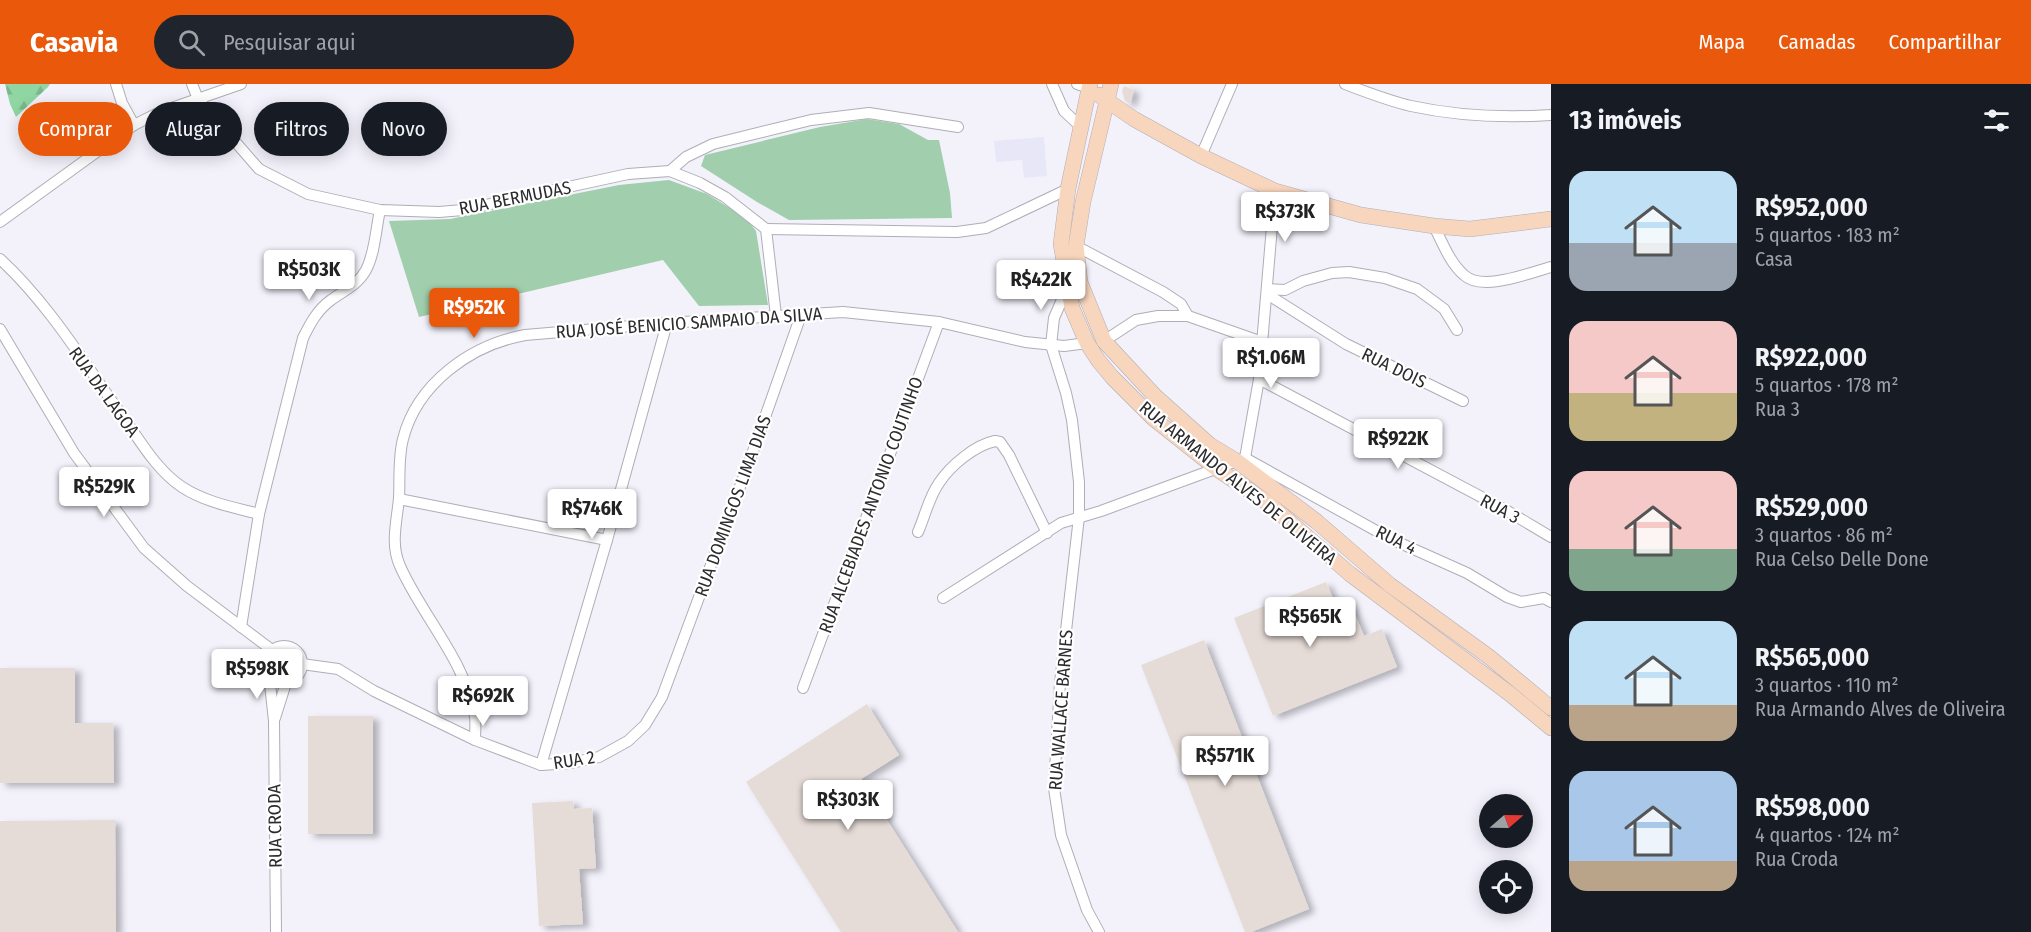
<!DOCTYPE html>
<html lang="pt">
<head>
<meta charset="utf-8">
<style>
  body { margin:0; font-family:"Fira Sans Condensed",sans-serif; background:#20242c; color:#f1f3f6; height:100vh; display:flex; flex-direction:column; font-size:22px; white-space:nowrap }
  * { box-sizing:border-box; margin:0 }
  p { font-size:20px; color:#9ea1a6 }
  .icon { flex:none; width:33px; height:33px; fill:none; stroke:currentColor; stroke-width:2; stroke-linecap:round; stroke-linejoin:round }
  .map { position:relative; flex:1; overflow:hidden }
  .panel { display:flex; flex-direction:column; background:#171b24; width:480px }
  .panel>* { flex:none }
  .guide { position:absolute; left:18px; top:18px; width:570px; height:54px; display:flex; gap:12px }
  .needle { width:39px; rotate:70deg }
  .buttons { position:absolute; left:1479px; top:710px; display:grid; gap:12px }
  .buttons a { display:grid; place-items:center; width:54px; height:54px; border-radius:50%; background:#171b24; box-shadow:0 3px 15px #0003; font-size:30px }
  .price { position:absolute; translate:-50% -51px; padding:0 14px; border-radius:6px; background:#fff; color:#222; font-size:20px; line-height:39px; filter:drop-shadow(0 2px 3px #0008) }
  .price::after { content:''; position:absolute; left:50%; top:36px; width:18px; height:14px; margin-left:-9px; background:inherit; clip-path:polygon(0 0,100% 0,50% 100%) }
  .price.current { background:#ea580c; color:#fff }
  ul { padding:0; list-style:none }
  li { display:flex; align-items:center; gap:18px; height:150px; padding:0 18px }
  li span { display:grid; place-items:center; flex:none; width:168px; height:120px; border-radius:18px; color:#555 }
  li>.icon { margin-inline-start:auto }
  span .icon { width:72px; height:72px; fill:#fffc; stroke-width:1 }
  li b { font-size:26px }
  h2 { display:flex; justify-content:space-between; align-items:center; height:72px; padding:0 18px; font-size:26px }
  .pill { padding:0 21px; border-radius:27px; background:#171b24; box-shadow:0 3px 15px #0003; font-size:21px; line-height:54px }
  .pill.current { background:#ea580c; color:#fff }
  header { display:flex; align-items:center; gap:36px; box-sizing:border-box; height:84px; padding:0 30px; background:#ea580c; color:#fff }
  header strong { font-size:28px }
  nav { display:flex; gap:33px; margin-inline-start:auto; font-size:21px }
  .search { width:420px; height:54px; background:#20242c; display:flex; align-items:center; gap:15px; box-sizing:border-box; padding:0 21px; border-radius:33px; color:#9ea1a6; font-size:22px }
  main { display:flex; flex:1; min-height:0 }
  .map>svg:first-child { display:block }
  .built { fill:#e7e7f7 }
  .green { fill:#a1ceac }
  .forest { fill:url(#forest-firs) }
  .building { fill:#e6dcd7; filter:url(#shadow) }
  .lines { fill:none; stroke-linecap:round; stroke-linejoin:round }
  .street-casing { stroke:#aeaeb7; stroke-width:12 }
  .secondary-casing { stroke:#aeaeb7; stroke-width:16 }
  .street { stroke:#fff; stroke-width:10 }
  .secondary { stroke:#f8d5bd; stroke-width:15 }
  .labels { text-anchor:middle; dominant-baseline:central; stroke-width:4.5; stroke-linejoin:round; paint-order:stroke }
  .street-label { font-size:18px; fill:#2c2c2f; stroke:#fff }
</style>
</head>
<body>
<header>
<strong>Casavia</strong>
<div class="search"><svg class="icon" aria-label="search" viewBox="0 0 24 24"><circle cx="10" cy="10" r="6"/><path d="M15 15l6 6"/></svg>Pesquisar aqui</div>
<nav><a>Mapa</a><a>Camadas</a><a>Compartilhar</a></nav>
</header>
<main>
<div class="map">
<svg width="1551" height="848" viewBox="0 0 1551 848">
  <defs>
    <pattern id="forest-firs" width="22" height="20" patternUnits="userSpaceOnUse" patternTransform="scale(1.5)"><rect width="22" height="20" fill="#8fd6a3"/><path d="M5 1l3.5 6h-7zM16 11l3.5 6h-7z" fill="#7cb88d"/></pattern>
    <filter id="shadow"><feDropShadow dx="6" dy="3.5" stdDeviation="3" flood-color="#0004"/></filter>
  </defs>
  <rect width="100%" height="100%" fill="#f3f2fb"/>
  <path class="built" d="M1044,53L1047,92L1024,94L1022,76L996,78L994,57Z"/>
  <g class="green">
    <path d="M867,35L899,40L928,56H939L950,109L952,134L789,136L757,118L701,82L705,71L820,43Z"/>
    <path d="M669,96L707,110L746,134L756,147L768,221L699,222L663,176L419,233L389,137L450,135L619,101Z"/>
  </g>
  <path class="forest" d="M5,0H50L48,3L16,33L10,20Z"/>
  <g class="building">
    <path d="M1124,2L1134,6L1130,20L1125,17L1122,7Z"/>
    <path d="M1326,498L1337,524L1350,518L1364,552L1382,545L1397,583L1273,632L1234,534Z"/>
    <path d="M1204,556L1309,825L1251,848H1245L1141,581Z"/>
    <path d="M0,584H75V639H113L114,699H0Z"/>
    <path d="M867,620L899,671L861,695L958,848H841L746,698Z"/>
    <rect x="308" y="632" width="65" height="118"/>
    <path d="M573,717L574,725L592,724L596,784L579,785L583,840L539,842L532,719Z"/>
    <path d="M115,736L116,848H0V737Z"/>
  </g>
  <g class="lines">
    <g class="street-casing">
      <g id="street">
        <path d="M116,0L122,19L134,41"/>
        <path d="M192,0L198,15L259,85L308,110L380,126L439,128L463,126L628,90L670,87L700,99L725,113L766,145L776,232"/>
        <path d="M1052,0L1064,27L1081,43"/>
        <path d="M1077,0L1089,4"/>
        <path d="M1345,0C1366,8 1389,17 1411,22C1457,32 1504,34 1551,31"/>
        <path d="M1201,72L1232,0"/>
        <path d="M670,87L686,73L713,60L811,36L869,29L958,43"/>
        <path d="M0,138L134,41L160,28L241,0"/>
        <path d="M1434,142C1442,158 1450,179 1464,191C1482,208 1529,189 1551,183"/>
        <path d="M766,145L957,148L986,144L1068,105"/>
        <path d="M1076,162L1163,208L1181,220L1188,232"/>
        <path d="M0,175C50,221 86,282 126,337C142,360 158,387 182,403C205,418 232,423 259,430"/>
        <path d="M1067,204L1054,234L1051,261L1066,309L1072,336L1079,398V433L1060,599L1054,704L1061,751L1087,826L1099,848"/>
        <path d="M1267,205L1285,206L1303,197L1332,189L1349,188L1385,194L1417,205L1432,216L1444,225L1457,246"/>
        <path d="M1267,210L1346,260L1463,317"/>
        <path d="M0,245L74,369L144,464L187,502L272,566"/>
        <path d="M1104,257L1136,236L1158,232H1188L1262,258"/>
        <path d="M1259,295L1504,425L1551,453"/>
        <path d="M1245,374L1391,455L1467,489L1507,513L1521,518L1544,514L1551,518"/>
        <path d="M399,415L607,456"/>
        <path d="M918,448C925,432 929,413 939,399C950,382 975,361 995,357L1000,358L1009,371L1047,449"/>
        <path d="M943,514L1061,439L1101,427L1245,374L1259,295L1275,107"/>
        <path d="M241,543L259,430L303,254C310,240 317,226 331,216C343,207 358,201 366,186C375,169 376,144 380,126"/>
        <circle cx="284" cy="580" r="18"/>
        <path d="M302,580L338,585L374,607L475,656L541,681L571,679L599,673L628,657L645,641L662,613L751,373L801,231"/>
        <path d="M269,591L274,637L276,848"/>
        <path d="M803,604L939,238"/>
        <path d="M275,634L286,599"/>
        <path d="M475,656C475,648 476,640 475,633C466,577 422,532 400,482C390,460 397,437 399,414C400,395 398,374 403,355C417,300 470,261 525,251L667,239L843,228L939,238L1025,258L1064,262L1087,259"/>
        <path d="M541,681L607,456L667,239"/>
      </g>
    </g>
    <g class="secondary-casing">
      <g id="secondary">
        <path d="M1090,0L1068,105L1061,160L1072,224L1087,259L1098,276L1112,293L1154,335L1217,385L1268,419L1350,490L1510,610L1551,644"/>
        <path d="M1111,0L1083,118L1076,162L1080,198L1104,257L1155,312L1210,361L1238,378L1316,437L1390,501L1488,572L1551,624"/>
        <path d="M1099,11L1134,35L1201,72L1275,107L1361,131L1434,142L1470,145L1551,135"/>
      </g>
    </g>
    <use href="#street" class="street"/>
    <use href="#secondary" class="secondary"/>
  </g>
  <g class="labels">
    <g class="street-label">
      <text transform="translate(515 114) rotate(-11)">RUA BERMUDAS</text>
      <text transform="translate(689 239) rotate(-4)">RUA JOSÉ BENICIO SAMPAIO DA SILVA</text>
      <text transform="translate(1394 284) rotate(26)">RUA DOIS</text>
      <text transform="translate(104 308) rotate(54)">RUA DA LAGOA</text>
      <text transform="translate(1238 399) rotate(39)">RUA ARMANDO ALVES DE OLIVEIRA</text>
      <text transform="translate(871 421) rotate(-70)">RUA ALCEBIADES ANTONIO COUTINHO</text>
      <text transform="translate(733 422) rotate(-70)">RUA DOMINGOS LIMA DIAS</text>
      <text transform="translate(1500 425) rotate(28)">RUA 3</text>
      <text transform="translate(1396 456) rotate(26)">RUA 4</text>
      <text transform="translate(1061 626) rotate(-86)">RUA WALLACE BARNES</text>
      <text transform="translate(574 676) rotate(-9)">RUA 2</text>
      <text transform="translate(275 742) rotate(-91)">RUA CRODA</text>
    </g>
  </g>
</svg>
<div class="buttons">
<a><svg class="needle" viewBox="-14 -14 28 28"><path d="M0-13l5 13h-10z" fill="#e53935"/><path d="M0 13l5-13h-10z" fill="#9ea1a6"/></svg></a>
<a><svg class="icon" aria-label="locate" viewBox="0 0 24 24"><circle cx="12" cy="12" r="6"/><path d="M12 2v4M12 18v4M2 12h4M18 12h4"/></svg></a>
</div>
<b class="price" style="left:1285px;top:159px">R$373K</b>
<b class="price" style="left:309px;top:217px">R$503K</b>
<b class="price" style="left:1041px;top:227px">R$422K</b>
<b class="price current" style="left:474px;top:255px">R$952K</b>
<b class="price" style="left:1271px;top:305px">R$1.06M</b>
<b class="price" style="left:1398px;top:386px">R$922K</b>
<b class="price" style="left:104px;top:434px">R$529K</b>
<b class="price" style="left:592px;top:456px">R$746K</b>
<b class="price" style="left:1310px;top:564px">R$565K</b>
<b class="price" style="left:257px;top:616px">R$598K</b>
<b class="price" style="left:483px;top:643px">R$692K</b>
<b class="price" style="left:1225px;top:703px">R$571K</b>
<b class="price" style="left:848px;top:747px">R$303K</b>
<div class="guide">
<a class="pill current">Comprar</a>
<a class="pill">Alugar</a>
<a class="pill">Filtros</a>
<a class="pill">Novo</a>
</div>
</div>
<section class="panel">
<h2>13 imóveis<svg class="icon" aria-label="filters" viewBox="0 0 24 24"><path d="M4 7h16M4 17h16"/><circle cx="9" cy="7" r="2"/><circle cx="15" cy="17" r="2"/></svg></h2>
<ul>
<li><span style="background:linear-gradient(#bfe0f5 60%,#9aa5b1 0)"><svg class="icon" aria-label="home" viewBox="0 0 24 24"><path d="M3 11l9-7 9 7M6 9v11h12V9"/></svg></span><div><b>R$952,000</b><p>5 quartos · 183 m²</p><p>Casa</p></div></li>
<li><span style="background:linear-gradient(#f6c9c9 60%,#c2b280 0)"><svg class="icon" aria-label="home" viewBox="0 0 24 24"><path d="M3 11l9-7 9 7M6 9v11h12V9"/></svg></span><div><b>R$922,000</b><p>5 quartos · 178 m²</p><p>Rua 3</p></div></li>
<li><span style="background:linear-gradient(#f6c9c9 65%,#7fa58c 0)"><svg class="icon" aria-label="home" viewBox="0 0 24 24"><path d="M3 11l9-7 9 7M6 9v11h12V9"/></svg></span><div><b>R$529,000</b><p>3 quartos · 86 m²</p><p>Rua Celso Delle Done</p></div></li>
<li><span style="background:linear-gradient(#bfe0f5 70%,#b9a48a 0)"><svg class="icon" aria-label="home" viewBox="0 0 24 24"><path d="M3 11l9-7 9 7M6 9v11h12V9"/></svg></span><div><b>R$565,000</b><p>3 quartos · 110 m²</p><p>Rua Armando Alves de Oliveira</p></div></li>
<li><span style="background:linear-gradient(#a9c7e8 75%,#b9a48a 0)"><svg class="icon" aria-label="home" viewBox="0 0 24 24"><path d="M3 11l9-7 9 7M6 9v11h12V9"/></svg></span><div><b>R$598,000</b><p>4 quartos · 124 m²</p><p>Rua Croda</p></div></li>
</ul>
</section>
</main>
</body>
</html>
